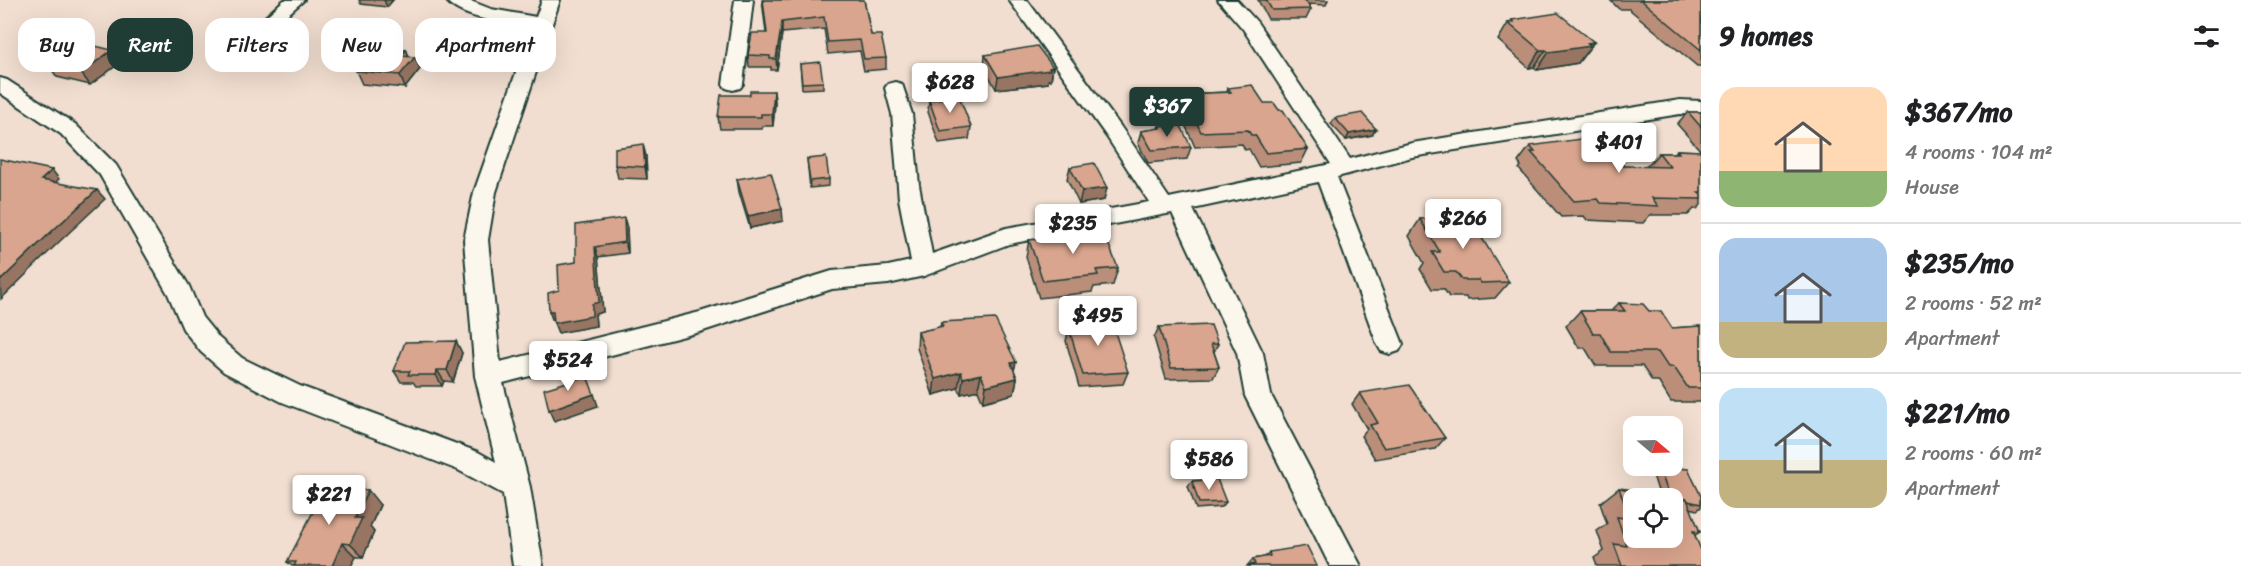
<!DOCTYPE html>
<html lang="en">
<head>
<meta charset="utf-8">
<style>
  body { margin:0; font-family:Sriracha,sans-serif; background:#f6f6f6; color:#202124; height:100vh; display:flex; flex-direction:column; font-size:22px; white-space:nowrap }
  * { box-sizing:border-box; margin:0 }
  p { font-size:20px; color:#757577 }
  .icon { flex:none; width:33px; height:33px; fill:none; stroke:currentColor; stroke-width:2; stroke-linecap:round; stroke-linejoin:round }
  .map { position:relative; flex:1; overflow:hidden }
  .panel { display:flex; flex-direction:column; background:#fff; width:540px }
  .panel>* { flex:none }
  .top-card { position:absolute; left:18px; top:18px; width:570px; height:54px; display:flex; gap:12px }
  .needle { width:39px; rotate:109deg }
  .tools { position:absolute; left:1623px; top:416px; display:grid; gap:12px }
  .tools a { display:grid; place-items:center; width:60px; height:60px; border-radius:12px; background:#fff; box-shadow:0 6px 24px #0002; font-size:30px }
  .price { position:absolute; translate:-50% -51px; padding:0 14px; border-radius:6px; background:#fff; color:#222; font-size:20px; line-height:39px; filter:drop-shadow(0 2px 3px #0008) }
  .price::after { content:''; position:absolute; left:50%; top:36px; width:18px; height:14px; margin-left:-9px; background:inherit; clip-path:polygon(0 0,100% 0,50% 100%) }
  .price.on { background:#1f3d34; color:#fff }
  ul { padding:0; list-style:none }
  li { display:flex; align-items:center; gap:18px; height:150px; padding:0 18px }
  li+li { border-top:2px solid #e0e0e0 }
  li span { display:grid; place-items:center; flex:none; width:168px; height:120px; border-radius:18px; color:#555 }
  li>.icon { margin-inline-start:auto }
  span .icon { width:72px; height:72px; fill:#fffc; stroke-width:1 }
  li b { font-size:26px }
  h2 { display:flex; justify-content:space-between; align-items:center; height:72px; padding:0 18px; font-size:26px }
  .tag { padding:0 21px; border-radius:18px; background:#fff; box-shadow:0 6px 24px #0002; font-size:21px; line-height:54px }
  .tag.on { background:#1f3d34; color:#fff }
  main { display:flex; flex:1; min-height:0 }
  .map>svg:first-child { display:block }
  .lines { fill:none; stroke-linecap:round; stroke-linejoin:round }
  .street-casing { stroke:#1f3d34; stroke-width:4 }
  .street { fill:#fbf7ec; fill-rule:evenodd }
  .wall { fill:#bb8e7a; stroke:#1f3d34; stroke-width:1.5 }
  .shaded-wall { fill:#987463; stroke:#1f3d34; stroke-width:1.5 }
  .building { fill:#d9a58e; stroke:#1f3d34; stroke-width:1.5; fill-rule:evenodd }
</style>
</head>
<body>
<main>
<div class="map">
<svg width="1701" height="566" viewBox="0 0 1701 566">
  <rect width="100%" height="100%" fill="#f1ded0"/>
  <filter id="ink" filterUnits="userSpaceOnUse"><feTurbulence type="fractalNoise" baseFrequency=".0167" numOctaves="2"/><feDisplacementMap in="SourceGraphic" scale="12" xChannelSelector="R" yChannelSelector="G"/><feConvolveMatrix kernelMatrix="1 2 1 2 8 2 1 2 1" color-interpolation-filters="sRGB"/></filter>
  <g filter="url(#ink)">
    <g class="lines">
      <g class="street-casing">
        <g id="street">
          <path d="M284,0H304L278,23H266L263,19Z"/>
          <path d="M446,0H468L491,9L536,17L542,0H560L496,192L488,240L500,362L700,312L832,271L888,266L911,261L899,199L892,114L885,88L888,84L895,82L902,84L912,114L919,185L932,254L1006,228L1149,202L1107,137L1009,0H1027L1121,127L1169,198L1331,164L1243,29L1218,0H1237L1257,22L1350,159L1412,143L1680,100L1701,101V115L1680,114L1412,157L1337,177L1403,344L1399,351L1390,354L1381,351L1377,344L1318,182L1193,209L1263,353L1271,395L1361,566H1330L1245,396L1237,353L1172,213L1009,244L924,276L888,284L832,289L700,332L503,383L530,487L543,566H513L503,494L458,470L282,402L224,372L201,352L183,329L168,294L100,175L61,134L0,93V78L7,80L75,124L116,165L189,286L202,317L219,338L242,358L300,386L478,452L496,462L475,376L464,240L474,192L532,27C509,23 461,20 446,0Z"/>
          <path d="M735,0H753L743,84L740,88L733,90L726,88L723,84Z"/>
        </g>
      </g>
      <use href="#street" class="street"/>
    </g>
    <g class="wall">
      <path d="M359,0H393L387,7L361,4Z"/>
      <path d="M762,0H864L871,35L886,58V69L864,71L860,51L828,54L824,29L782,33L777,70H771V67H749L748,55L766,33Z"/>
      <path d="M1258,0H1328L1326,5L1308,4L1311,9L1306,19H1268Z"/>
      <path d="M1610,0H1701V66H1697L1629,9H1619Z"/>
      <path d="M1512,20L1594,42L1578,63L1537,70L1534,67L1529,68L1498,40L1508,23L1511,22Z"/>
      <path d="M406,49L409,57L420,69L405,88L362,84L356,71Z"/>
      <path d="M985,55L1053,67L1051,80H1048V83L996,89L984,67Z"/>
      <path d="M121,62L90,85L57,77L48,64Z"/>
      <path d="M800,64L823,82V88L802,89Z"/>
      <path d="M1228,88L1279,110L1308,149L1301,163L1259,167L1249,149L1245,150L1242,144L1195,147L1178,109L1183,94L1227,92Z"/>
      <path d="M774,91L775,103L773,126H763L762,129H720L718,117L750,95Z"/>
      <path d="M929,100L971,127L969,139L939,143L928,112Z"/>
      <path d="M1688,112H1701V205L1697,209H1694L1688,215H1650L1643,223L1587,220L1584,216L1561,217L1519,169L1521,166L1518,162L1530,146L1624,166L1646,167L1659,153H1675L1677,150L1701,151L1677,124Z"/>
      <path d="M1335,118L1376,129L1372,135L1346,140L1331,124Z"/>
      <path d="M1159,126L1191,147L1187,159L1148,163L1138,143L1141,131L1158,129Z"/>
      <path d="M646,156L647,179L618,178L615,165Z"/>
      <path d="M807,159L829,179V186L810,188Z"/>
      <path d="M1070,167L1104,200L1079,204L1067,179Z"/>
      <path d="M737,179L783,221L750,228L739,192Z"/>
      <path d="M624,218L627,228L628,253L598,257L603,312L595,314L596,326L558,333L554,321H553L549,311L559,290L576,262Z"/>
      <path d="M1420,219L1509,282L1495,298L1467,300L1466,297H1449L1444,289H1432L1420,269L1424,263L1409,236Z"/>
      <path d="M1069,230L1092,231L1118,268L1113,285L1094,287L1092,292L1039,298L1026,257L1029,240L1067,236Z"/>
      <path d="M1619,303L1649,311L1672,328L1701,326V402H1671L1658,381H1652L1642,366H1596L1585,348H1579L1566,326L1580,311H1611Z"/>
      <path d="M1077,319L1128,372L1123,384L1079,387L1066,341L1069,329H1074Z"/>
      <path d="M941,322L1016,362L1014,370L1017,378L1014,394L983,402L978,390L961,394L958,388L933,395L917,348L918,332L940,327Z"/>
      <path d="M1159,327L1218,344L1214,352L1219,367L1213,378L1166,379L1154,338Z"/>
      <path d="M456,341L462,353L453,382L444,381L442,386H416L413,382H401L394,371Z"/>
      <path d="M1360,393L1445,438L1435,449L1375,459L1361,436L1367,429L1352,404Z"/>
      <path d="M1659,466L1701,496V507L1697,510L1690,508L1700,532L1695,535L1701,566H1597L1594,558L1604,551L1597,531L1607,524L1600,503L1619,488L1659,494L1652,472Z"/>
      <path d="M1192,481L1226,502L1222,507L1196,509L1188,486Z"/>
      <path d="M355,483L361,490L380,505L370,527L374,532L363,557H356L351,566H292L287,562Z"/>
      <path d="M1269,552L1317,566H1247L1253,559L1265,557Z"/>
    </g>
    <g class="shaded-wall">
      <path d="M384,0H393L387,7Z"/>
      <path d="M782,22V33L777,70L776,59Z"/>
      <path d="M1594,42L1578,63L1537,70L1549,52Z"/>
      <path d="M406,49L411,61L415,57L420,69L405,88L400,75L401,56Z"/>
      <path d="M112,50L121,62L90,85L81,73Z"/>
      <path d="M1540,50H1546L1534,67L1529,68Z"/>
      <path d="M1053,67L1051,80H1048V83L996,89L998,77Z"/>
      <path d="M774,91L775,103L773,126L772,114Z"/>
      <path d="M1376,129L1372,135L1346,140L1349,134Z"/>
      <path d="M643,144L646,156L647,179L645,167Z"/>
      <path d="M52,170L59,179L49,189L41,180Z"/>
      <path d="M1107,188L1104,200L1079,204L1082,191Z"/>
      <path d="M97,190L105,199L59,242L1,299L0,281L50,233Z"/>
      <path d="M782,209L783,221L750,228L748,216Z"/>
      <path d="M624,218L627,228L628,253L625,242Z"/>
      <path d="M595,247L598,257L603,312L595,314L596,326L558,333L554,323L592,304Z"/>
      <path d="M549,311H553L557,321H553Z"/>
      <path d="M456,341L462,353L453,382L447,370Z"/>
      <path d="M1016,362L1012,378L1011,363Z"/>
      <path d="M437,370L444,381L442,386L436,375Z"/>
      <path d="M961,372L958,388L933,395L935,379Z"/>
      <path d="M981,374L978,390L961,394L963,378Z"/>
      <path d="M1017,378L1014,394L983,402L986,386Z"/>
      <path d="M594,394L598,406L554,421L549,410Z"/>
      <path d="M355,483L365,495L368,490L380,505L370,527L374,532L363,557L350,544L355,518L353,489Z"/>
      <path d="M342,543L356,557L351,566H332Z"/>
    </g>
    <g class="building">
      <path d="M763,0H864L871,35H881L886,58L864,59L860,40L828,42L824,17L782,22L776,59H770V56L748,55L752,33H767Z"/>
      <path d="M1266,0H1305L1311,9L1272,10Z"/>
      <path d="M1641,0H1701V50Z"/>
      <path d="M1558,13L1594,42L1587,43L1591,46L1549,52L1546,50H1540L1508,23L1514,22L1512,20Z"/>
      <path d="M79,42L112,50L81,73L48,64Z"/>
      <path d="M1037,46L1053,67L1049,68L1050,70L998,77L985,55Z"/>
      <path d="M375,47L406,49L401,56L415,57L400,75L356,71Z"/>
      <path d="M820,62L823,82L802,83L800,64Z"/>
      <path d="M1252,85L1264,103H1274L1279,110H1283L1308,149L1266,153L1255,135H1251L1248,130L1201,132L1183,94L1231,92L1228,88Z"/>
      <path d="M750,91H774L772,114H761V117H718L721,95H750Z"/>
      <path d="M959,96L971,127L940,131L929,100Z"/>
      <path d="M1688,112H1701V127Z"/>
      <path d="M1362,113L1376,129L1349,134L1335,118Z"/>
      <path d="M1180,124L1191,147L1152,150L1141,131L1160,128L1159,126Z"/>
      <path d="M1595,137L1624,166L1670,167L1659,153H1679L1677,150L1701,151V192H1698L1701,195V199L1652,198L1658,206L1601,203L1598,199L1574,201L1531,152H1535L1530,146Z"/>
      <path d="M643,144L645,167L615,165V148Z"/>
      <path d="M826,157L829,179L810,181L807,159Z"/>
      <path d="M0,159L52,170L41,180L97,190L50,233L0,281Z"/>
      <path d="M1094,163L1107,188L1082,191L1070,167Z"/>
      <path d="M771,173L782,209L748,216L737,179Z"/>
      <path d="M1469,217L1509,282L1481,283L1479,280H1462L1456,272H1444L1432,252H1440L1420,219Z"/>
      <path d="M624,218L625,242L595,247L599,302L592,304V316L554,323L553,311H549L548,293L559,290L558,265L576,262V225Z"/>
      <path d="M1091,228L1092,231L1103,230L1118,268L1096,270L1098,275L1043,281L1029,240L1071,236L1069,230Z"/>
      <path d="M1619,303L1643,304L1649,311H1661L1672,328L1701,326V388H1688L1674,367H1668L1658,352H1611L1600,333H1593L1580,311H1625Z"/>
      <path d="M1110,317L1128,372L1083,375L1069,329H1080L1077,319Z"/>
      <path d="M995,319L1016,362L1011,363L1017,378L986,386L981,374L963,378L961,372L935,379L918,332L943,326L941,322Z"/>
      <path d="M1211,325L1218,344H1211L1219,367L1171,368L1159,327Z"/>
      <path d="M456,341L447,370H437L436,375H408L410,371H394L405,342Z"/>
      <path d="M587,376L594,394L549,410L544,389Z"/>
      <path d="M1409,385L1445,438L1384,448L1370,425L1378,423L1360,393Z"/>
      <path d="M1659,466L1688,469L1701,496V504L1688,501L1687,499L1669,496Z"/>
      <path d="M1217,479L1226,502L1199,503L1192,481Z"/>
      <path d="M329,481L355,483L353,489L368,490L355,518H362L350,544L342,543L332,566H294L296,562H287Z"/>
      <path d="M1619,488L1687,499L1700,532L1693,531L1701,550V566H1622L1614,544L1627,546L1617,517L1630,519ZM1634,498H1672V537H1634Z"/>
      <path d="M1307,546L1317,566H1248L1255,564L1253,559L1270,556L1269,552Z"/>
    </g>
  </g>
</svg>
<div class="tools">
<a><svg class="needle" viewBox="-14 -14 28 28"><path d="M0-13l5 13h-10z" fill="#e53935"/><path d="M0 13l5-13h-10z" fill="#757577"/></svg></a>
<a><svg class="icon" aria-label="locate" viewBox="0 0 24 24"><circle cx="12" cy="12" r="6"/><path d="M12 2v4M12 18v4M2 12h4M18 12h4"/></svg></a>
</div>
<b class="price" style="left:950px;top:114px">$628</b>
<b class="price on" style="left:1167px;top:138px">$367</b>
<b class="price" style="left:1619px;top:174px">$401</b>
<b class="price" style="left:1463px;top:250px">$266</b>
<b class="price" style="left:1073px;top:255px">$235</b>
<b class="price" style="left:1098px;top:347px">$495</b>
<b class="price" style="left:568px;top:392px">$524</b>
<b class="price" style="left:1209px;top:491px">$586</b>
<b class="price" style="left:329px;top:526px">$221</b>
<div class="top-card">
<a class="tag">Buy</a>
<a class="tag on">Rent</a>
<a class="tag">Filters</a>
<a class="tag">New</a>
<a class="tag">Apartment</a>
</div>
</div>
<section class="panel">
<h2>9 homes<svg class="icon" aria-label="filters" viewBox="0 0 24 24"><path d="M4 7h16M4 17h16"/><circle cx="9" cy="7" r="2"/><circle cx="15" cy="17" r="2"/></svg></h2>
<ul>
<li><span style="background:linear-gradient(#ffd9b3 70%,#8fb573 0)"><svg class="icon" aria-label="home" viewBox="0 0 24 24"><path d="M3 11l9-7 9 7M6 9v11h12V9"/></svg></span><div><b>$367/mo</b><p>4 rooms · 104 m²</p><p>House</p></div></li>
<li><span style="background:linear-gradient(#a9c7e8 70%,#c2b280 0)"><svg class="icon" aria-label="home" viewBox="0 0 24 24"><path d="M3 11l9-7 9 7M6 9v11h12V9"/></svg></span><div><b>$235/mo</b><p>2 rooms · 52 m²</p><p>Apartment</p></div></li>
<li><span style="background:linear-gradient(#bfe0f5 60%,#c2b280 0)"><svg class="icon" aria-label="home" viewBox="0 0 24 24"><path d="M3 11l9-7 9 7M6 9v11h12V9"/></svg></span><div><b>$221/mo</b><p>2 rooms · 60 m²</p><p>Apartment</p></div></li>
</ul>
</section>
</main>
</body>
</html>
